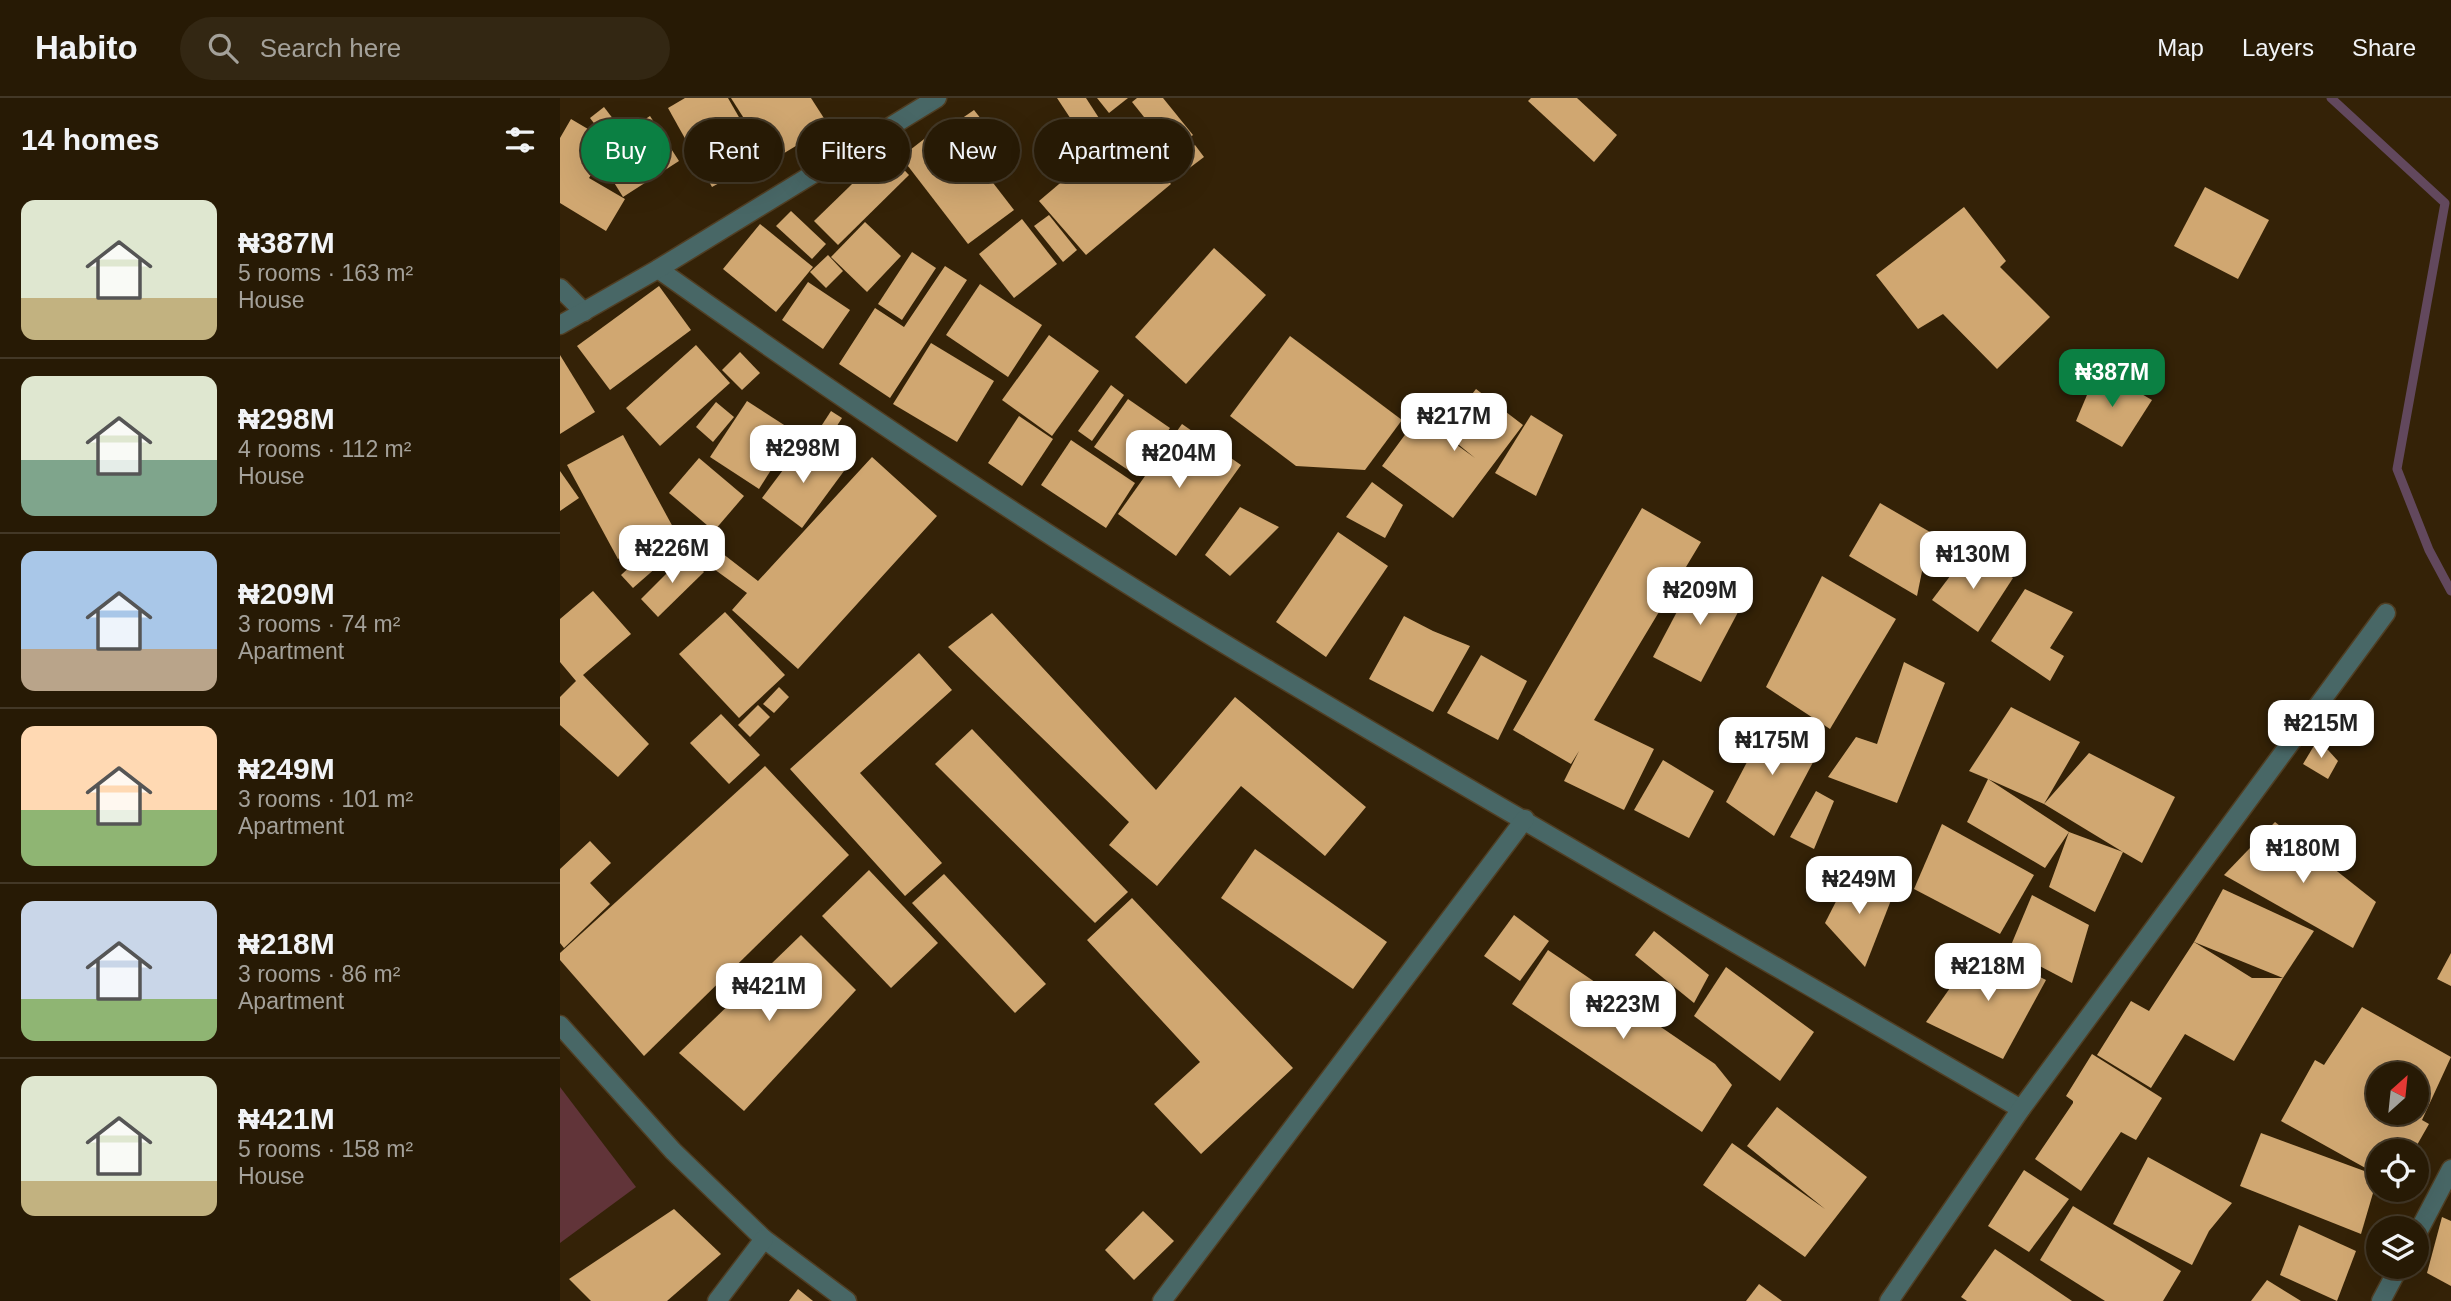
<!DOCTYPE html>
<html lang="en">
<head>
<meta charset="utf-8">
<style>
  body { margin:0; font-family:Helvetica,sans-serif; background:#332713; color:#f1f3f6; height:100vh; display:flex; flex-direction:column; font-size:26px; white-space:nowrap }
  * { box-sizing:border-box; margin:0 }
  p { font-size:23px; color:#a4a19a }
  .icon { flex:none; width:38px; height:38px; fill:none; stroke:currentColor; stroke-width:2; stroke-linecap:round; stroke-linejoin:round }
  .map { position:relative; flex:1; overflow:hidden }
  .drawer { display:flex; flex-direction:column; background:#271a05; width:560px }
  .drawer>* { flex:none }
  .top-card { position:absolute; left:21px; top:21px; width:665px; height:63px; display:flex; gap:14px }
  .needle { width:46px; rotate:27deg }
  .buttons { position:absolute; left:1806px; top:964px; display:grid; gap:14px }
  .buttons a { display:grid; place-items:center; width:63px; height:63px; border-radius:50%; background:#271a05; box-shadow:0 7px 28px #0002,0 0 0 2px #433827; font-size:35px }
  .price { position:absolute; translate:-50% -60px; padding:0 16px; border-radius:14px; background:#fff; color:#222; font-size:23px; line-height:46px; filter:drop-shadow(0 2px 4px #0008) }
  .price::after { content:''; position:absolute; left:50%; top:42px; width:21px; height:16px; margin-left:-10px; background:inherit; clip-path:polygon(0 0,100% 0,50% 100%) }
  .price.current { background:#0b8043; color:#fff }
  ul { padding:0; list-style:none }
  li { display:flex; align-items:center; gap:21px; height:175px; padding:0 21px }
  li+li { border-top:2px solid #433827 }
  li span { display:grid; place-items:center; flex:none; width:196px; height:140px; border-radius:14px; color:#555 }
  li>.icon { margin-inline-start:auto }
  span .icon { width:84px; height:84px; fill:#fffc; stroke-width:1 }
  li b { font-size:30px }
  h2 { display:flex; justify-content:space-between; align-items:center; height:84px; padding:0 21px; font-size:30px }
  .chip { padding:0 24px; border-radius:32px; background:#271a05; box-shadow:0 7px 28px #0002,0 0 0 2px #433827; font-size:24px; line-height:63px }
  .chip.current { background:#0b8043; color:#fff }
  header { display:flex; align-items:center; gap:42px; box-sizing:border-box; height:98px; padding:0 35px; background:#271a05; border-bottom:2px solid #433827 }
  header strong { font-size:33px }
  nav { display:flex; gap:38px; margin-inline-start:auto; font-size:24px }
  .search { width:490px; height:63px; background:#332713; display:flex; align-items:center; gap:18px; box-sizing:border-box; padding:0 24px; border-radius:38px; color:#a4a19a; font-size:26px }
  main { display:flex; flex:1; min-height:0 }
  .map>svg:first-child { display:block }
  .green { fill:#613439 }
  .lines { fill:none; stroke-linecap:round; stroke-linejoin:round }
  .stream { stroke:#62485d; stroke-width:9 }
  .building { fill:#d0a771; fill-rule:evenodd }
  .minor-casing { stroke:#503e23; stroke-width:21 }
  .minor { stroke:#486766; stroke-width:18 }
</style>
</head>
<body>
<header>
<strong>Habito</strong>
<div class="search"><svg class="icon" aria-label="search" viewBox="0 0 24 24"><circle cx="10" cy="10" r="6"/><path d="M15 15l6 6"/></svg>Search here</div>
<nav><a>Map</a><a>Layers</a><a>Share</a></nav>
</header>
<main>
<section class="drawer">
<h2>14 homes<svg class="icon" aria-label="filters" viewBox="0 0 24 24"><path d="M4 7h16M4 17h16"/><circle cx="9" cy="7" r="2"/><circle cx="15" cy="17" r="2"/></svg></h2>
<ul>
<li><span style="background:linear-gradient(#dfe7d0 70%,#c2b280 0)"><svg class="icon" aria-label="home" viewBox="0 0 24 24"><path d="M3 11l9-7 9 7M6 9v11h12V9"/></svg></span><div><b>₦387M</b><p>5 rooms · 163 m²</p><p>House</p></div></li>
<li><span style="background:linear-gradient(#dfe7d0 60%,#7fa58c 0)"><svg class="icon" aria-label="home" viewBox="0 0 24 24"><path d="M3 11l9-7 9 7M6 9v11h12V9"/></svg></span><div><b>₦298M</b><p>4 rooms · 112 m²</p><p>House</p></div></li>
<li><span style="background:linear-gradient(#a9c7e8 70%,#b9a48a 0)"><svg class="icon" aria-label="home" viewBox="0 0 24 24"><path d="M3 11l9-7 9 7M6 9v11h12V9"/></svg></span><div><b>₦209M</b><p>3 rooms · 74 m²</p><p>Apartment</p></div></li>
<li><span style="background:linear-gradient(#ffd9b3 60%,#8fb573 0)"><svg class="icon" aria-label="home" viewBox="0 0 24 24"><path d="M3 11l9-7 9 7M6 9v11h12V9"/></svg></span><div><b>₦249M</b><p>3 rooms · 101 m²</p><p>Apartment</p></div></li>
<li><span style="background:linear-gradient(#c9d6e8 70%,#8fb573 0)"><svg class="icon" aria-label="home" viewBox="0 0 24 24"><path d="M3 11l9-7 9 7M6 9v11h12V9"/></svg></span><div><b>₦218M</b><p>3 rooms · 86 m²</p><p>Apartment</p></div></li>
<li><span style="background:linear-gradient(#dfe7d0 75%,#c2b280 0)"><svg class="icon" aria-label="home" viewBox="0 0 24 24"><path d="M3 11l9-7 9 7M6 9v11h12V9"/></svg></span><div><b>₦421M</b><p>5 rooms · 158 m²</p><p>House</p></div></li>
</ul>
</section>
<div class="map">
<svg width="1891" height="1203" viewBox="0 0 1891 1203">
  <rect width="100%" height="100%" fill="#342207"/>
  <path class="green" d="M0,989L76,1089L0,1145Z"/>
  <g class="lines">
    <path class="stream" d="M1771,0L1885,105L1837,371L1869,452L1891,493"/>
  </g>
  <g class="building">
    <path d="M125,0H168L203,61L152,89L108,10Z"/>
    <path d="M171,0H251L269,28L211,63Z"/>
    <path d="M497,0H526L548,34L528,47Z"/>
    <path d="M537,0H568L549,15Z"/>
    <path d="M577,0H603L633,37L612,54L572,4Z"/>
    <path d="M971,0H1017L1057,37L1034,64L968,3Z"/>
    <path d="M44,9L60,30L46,41L30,20Z"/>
    <path d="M414,12L429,31L415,41L401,21Z"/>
    <path d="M90,18L119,63L63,99L40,62L29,80L65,101L46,133L0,105V40L11,21L50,44Z"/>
    <path d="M386,24L454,112L408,146L341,59Z"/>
    <path d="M564,31L611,86L526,157L479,103Z"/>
    <path d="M635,47L644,59L615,81L606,68Z"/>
    <path d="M326,53L349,77L278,147L254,123Z"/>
    <path d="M1645,89L1709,122L1678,181L1614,148Z"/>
    <path d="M1404,109L1446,163L1440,169L1490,219L1437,271L1383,216L1358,231L1316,177Z"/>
    <path d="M231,113L266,146L252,161L216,128Z"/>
    <path d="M489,117L517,152L503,164L474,128Z"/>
    <path d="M462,121L497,166L454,200L419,156Z"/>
    <path d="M305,124L341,158L307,194L271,159Z"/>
    <path d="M200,126L253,169L216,214L163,171Z"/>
    <path d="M654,150L706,197L626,286L575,239Z"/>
    <path d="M352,154L376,170L342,222L318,206Z"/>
    <path d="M268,157L283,173L266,190L250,174Z"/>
    <path d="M385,168L407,182L330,300L279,266L315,210L344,229Z"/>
    <path d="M248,184L290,212L263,251L222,222Z"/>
    <path d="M420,186L482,227L448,279L386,237Z"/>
    <path d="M99,188L131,232L50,292L17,248Z"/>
    <path d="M489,237L539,273L492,338L442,302Z"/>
    <path d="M730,238L842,322L805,372L736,368L670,318Z"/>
    <path d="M371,245L434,283L397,344L333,306Z"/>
    <path d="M136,247L170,285L100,348L66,310Z"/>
    <path d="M180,254L200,275L182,292L162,272Z"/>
    <path d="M0,257L35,314L0,336Z"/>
    <path d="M1538,271L1592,302L1562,349L1516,323Z"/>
    <path d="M551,287L564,297L532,343L518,333Z"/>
    <path d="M916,291L963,327L893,420L822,368L858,319L915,360L883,334Z"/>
    <path d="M568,301L610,330L577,378L534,349Z"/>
    <path d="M187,303L235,334L199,391L150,359Z"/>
    <path d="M156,304L174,319L153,344L136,329Z"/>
    <path d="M271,313L282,320L271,337L260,330Z"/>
    <path d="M971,317L1003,337L976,398L935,375Z"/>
    <path d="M459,318L493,341L462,388L428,365Z"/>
    <path d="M622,326L681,367L616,458L558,416Z"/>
    <path d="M63,337L114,431L58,461L7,367Z"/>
    <path d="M511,342L575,385L546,430L481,387Z"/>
    <path d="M244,344L284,373L242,430L202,400Z"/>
    <path d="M312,359L377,418L238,571L172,512L187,495L147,466L158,452L198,483Z"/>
    <path d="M139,360L184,398L154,433L109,395Z"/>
    <path d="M0,373L19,400L0,413Z"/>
    <path d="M812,384L843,407L825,440L786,419Z"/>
    <path d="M1320,405L1370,434L1357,498L1289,458Z"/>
    <path d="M680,409L719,429L670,478L645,457Z"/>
    <path d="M1082,410L1141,444L1034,622L1094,651L1064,712L1004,683L1019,653L1011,666L953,632Z"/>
    <path d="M778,434L828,468L766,559L716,524Z"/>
    <path d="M1409,453L1453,480L1418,534L1372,502Z"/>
    <path d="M85,455L98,468L73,490L61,477Z"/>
    <path d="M126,456L144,474L98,519L81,501Z"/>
    <path d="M1138,474L1186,499L1141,584L1093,559Z"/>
    <path d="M1262,478L1336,521L1270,631L1206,589Z"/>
    <path d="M1465,491L1513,514L1490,550L1504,558L1490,583L1431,543Z"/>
    <path d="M33,493L71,536L23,577L89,646L58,679L0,627V599L16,583L0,564V521Z"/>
    <path d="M165,514L225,577L179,620L119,556Z"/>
    <path d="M432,515L596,692L675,599L806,709L765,758L681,688L597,788L549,747L569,724L388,549Z"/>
    <path d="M844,518L873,533L910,548L873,614L809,581Z"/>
    <path d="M359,555L392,592L300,675L382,765L345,798L230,671Z"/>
    <path d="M921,557L967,583L938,642L887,615Z"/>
    <path d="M1344,564L1385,585L1337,705L1268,679L1296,639L1317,646Z"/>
    <path d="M219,589L229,599L214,615L203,606Z"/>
    <path d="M198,607L210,619L190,639L178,627Z"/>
    <path d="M1451,609L1520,644L1484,706L1529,655L1615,699L1582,765L1563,754L1535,814L1489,789L1509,734L1485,770L1407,724L1428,681L1409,673ZM1428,681L1484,706L1563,754L1509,734Z"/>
    <path d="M161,616L200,657L169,686L130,645Z"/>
    <path d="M1208,624L1260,651L1214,738L1166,704Z"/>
    <path d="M412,631L568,794L535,825L375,666Z"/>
    <path d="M1758,641L1778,663L1768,681L1743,666Z"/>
    <path d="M1103,662L1154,693L1129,740L1074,712Z"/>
    <path d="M205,668L289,757L84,958L0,862V855Z"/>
    <path d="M1256,693L1274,703L1254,751L1230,739Z"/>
    <path d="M1715,724L1816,804L1793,850L1664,777Z"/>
    <path d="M1382,726L1474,777L1440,836L1354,791Z"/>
    <path d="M30,743L51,765L30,785L50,806L4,850L0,845V771Z"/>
    <path d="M695,751L827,844L793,891L661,800Z"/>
    <path d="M309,772L378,845L331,890L262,818Z"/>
    <path d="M384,776L486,886L455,915L352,805Z"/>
    <path d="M1290,776L1333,797L1305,869L1265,825Z"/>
    <path d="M1663,791L1754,833L1723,880L1634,844Z"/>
    <path d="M1472,797L1529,827L1512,885L1449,852Z"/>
    <path d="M572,800L733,970L641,1056L594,1006L640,964L527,842Z"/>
    <path d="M954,817L989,843L960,883L924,858Z"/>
    <path d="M1094,833L1149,877L1134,905L1075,857Z"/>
    <path d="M241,837L296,892L184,1013L119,955Z"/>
    <path d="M1634,844L1692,880H1723L1674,963L1625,936L1591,990L1537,957L1571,903L1589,913Z"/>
    <path d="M1419,849L1486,882L1443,961L1366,924Z"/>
    <path d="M988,852L1155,966L1172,987L1142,1034L952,906Z"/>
    <path d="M1891,855V888L1877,881Z"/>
    <path d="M1166,869L1254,934L1220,983L1134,918Z"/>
    <path d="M1802,909L1891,959L1862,1022L1869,1026L1853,1054H1818V1077L1721,1023L1755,962L1764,967ZM1818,976H1857V1015H1818Z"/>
    <path d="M1532,956L1602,1000L1576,1042L1561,1034L1521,1093L1475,1061L1513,1005V1003L1506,998Z"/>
    <path d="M1217,1009L1307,1079L1245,1159L1143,1087L1172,1045L1265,1111L1187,1048Z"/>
    <path d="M1701,1035L1818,1078L1801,1136L1680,1088Z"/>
    <path d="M1588,1059L1672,1105L1649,1133L1632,1167L1553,1126Z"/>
    <path d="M1464,1072L1509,1101L1469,1154L1428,1128Z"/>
    <path d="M1513,1108L1621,1173L1603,1203H1545L1480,1162Z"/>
    <path d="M114,1111L161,1156L107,1203H31L9,1181Z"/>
    <path d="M583,1113L614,1143L574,1182L545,1152Z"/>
    <path d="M1882,1119L1891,1123V1188L1867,1175Z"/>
    <path d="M1739,1127L1796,1153L1777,1203L1720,1177Z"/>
    <path d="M1435,1151L1512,1203H1407L1401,1199Z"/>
    <path d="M1707,1182L1741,1203H1691Z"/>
    <path d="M1199,1186L1222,1203H1186Z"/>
    <path d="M238,1191L253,1203H229Z"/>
  </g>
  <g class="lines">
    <g class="minor-casing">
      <g id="minor">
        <path d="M98,171C297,312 500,449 710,573C959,722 1211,865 1461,1011"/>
        <path d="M0,190L24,214"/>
        <path d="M0,227L98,171L377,0"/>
        <path d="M0,927L113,1053L204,1141L287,1203"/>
        <path d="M1857,1136L1891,1071"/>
        <path d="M157,1203L204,1141"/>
        <path d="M602,1203L965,721"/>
        <path d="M1329,1203L1461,1011L1826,515"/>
        <path d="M1821,1203L1839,1169"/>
      </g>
    </g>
    <use href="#minor" class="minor"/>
  </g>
</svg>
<div class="buttons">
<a><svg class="needle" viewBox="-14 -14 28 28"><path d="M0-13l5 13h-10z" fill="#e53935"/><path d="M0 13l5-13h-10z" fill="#a4a19a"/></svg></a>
<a><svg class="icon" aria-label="locate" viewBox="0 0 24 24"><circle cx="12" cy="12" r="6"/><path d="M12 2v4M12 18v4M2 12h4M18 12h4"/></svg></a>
<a><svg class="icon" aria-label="layers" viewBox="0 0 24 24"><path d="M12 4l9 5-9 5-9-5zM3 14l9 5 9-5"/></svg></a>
</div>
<b class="price current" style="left:1552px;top:311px">₦387M</b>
<b class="price" style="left:894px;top:355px">₦217M</b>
<b class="price" style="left:243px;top:387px">₦298M</b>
<b class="price" style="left:619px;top:392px">₦204M</b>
<b class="price" style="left:112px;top:487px">₦226M</b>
<b class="price" style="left:1413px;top:493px">₦130M</b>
<b class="price" style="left:1140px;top:529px">₦209M</b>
<b class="price" style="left:1761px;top:662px">₦215M</b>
<b class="price" style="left:1212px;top:679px">₦175M</b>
<b class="price" style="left:1743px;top:787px">₦180M</b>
<b class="price" style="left:1299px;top:818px">₦249M</b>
<b class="price" style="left:1428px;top:905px">₦218M</b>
<b class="price" style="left:209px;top:925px">₦421M</b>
<b class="price" style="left:1063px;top:943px">₦223M</b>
<div class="top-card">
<a class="chip current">Buy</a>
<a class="chip">Rent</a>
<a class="chip">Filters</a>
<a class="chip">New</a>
<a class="chip">Apartment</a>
</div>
</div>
</main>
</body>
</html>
